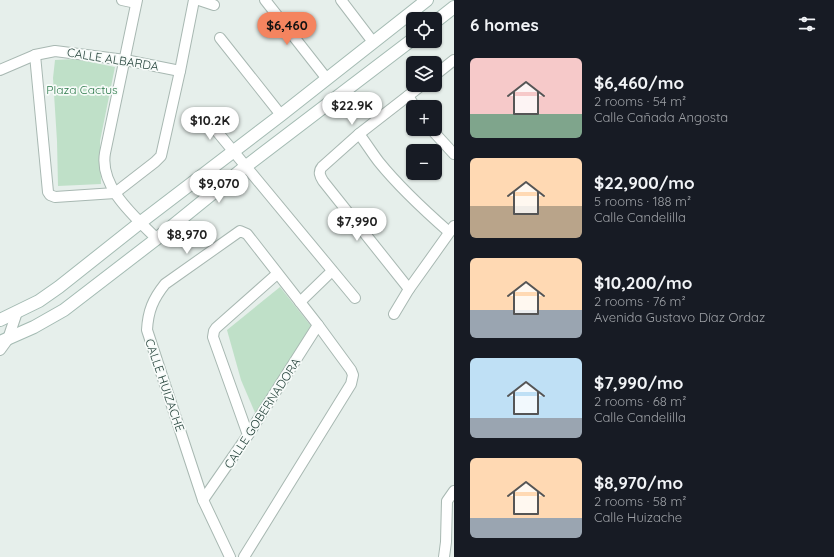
<!DOCTYPE html>
<html lang="en">
<head>
<meta charset="utf-8">
<style>
  body { margin:0; font-family:Quicksand,sans-serif; background:#242831; color:#f1f3f6; height:100vh; display:flex; flex-direction:column; font-size:15px; white-space:nowrap }
  * { box-sizing:border-box; margin:0 }
  p { font-size:13px; color:#9ea1a6 }
  .icon { flex:none; width:22px; height:22px; fill:none; stroke:currentColor; stroke-width:2; stroke-linecap:round; stroke-linejoin:round }
  .map { position:relative; flex:1; overflow:hidden }
  .drawer { display:flex; flex-direction:column; background:#171b24; width:380px }
  .drawer>* { flex:none }
  .tools { position:absolute; left:406px; top:12px; display:grid; gap:8px }
  .tools a { display:grid; place-items:center; width:36px; height:36px; border-radius:6px; background:#171b24; box-shadow:0 1px 3px #0004; font-size:20px }
  .price { position:absolute; translate:-50% -34px; padding:0 9px; border-radius:14px; background:#fff; color:#222; font-size:13px; line-height:26px; filter:drop-shadow(0 1px 2px #0008) }
  .price::after { content:''; position:absolute; left:50%; top:24px; width:12px; height:9px; margin-left:-6px; background:inherit; clip-path:polygon(0 0,100% 0,50% 100%) }
  .price.active { background:#f4845f; color:#111 }
  ul { padding:0; list-style:none }
  li { display:flex; align-items:center; gap:12px; height:100px; padding:0 16px }
  li span { display:grid; place-items:center; flex:none; width:112px; height:80px; border-radius:6px; color:#555 }
  li>.icon { margin-inline-start:auto }
  span .icon { width:48px; height:48px; fill:#fffc; stroke-width:1 }
  li b { font-size:17px }
  h2 { display:flex; justify-content:space-between; align-items:center; height:48px; padding:0 16px; font-size:17px }
  main { display:flex; flex:1; min-height:0 }
  .map>svg:first-child { display:block }
  .green { fill:#bfe0c8 }
  .lines { fill:none; stroke-linecap:round; stroke-linejoin:round }
  .street-casing { stroke:#a8b8b2; stroke-width:12 }
  .secondary-casing { stroke:#a4bbb3; stroke-width:14 }
  .street { stroke:#fff; stroke-width:10 }
  .secondary { stroke:#fff; stroke-width:12 }
  .labels { text-anchor:middle; dominant-baseline:central; stroke-width:3.5; stroke-linejoin:round; paint-order:stroke }
  .street-label { font-size:12px; fill:#24423a; stroke:#f7fbf9 }
  .park-label { font-size:12px; fill:#2d7a4b; stroke:#f7fbf9 }
</style>
</head>
<body>
<main>
<div class="map">
<svg width="454" height="557" viewBox="0 0 454 557">
  <rect width="100%" height="100%" fill="#e6efeb"/>
  <g class="green">
    <path d="M75,59L115,67L100,141L101,184L58,186L57,141L53,78L55,60Z"/>
    <path d="M280,287L311,326L256,415L241,380L227,330Z"/>
  </g>
  <g class="lines">
    <g class="street-casing">
      <g id="street">
        <path d="M122,0L136,3"/>
        <path d="M137,0L105,153C99,187 135,217 157,239"/>
        <path d="M199,0L214,5"/>
        <path d="M265,0L327,79"/>
        <path d="M341,0L373,42"/>
        <path d="M220,38L281,115"/>
        <path d="M35,55L48,192L50,195L55,197L115,193L155,162L161,156L180,71L194,0"/>
        <path d="M0,70L35,55L55,51L125,60L180,71"/>
        <path d="M435,75L454,60"/>
        <path d="M408,96L415,107"/>
        <path d="M205,117L355,298"/>
        <path d="M431,129L454,154"/>
        <path d="M359,134C366,143 372,153 379,162C400,188 424,210 449,232"/>
        <path d="M409,289L323,181C320,176 318,172 322,167L359,134L422,85"/>
        <path d="M300,302L332,271"/>
        <path d="M394,314L409,289L454,226"/>
        <path d="M0,350L8,339L17,312"/>
        <path d="M248,435L213,337L214,331L216,328L277,274"/>
        <path d="M203,500L248,435L318,325"/>
        <path d="M230,557L203,500L147,330C148,311 153,299 165,284L240,231L247,234L318,325L351,370L353,375L351,384L244,557"/>
        <path d="M444,557L446,542L447,501L454,491"/>
      </g>
    </g>
    <g class="secondary-casing">
      <g id="secondary">
        <path d="M435,22L454,7"/>
        <path d="M0,320L39,301L59,287L141,222L281,115L427,0"/>
        <path d="M0,342L34,327L64,310L155,240L245,167L413,39"/>
      </g>
    </g>
    <use href="#street" class="street"/>
    <use href="#secondary" class="secondary"/>
  </g>
  <g class="labels">
    <g class="street-label">
      <text transform="translate(113 59) rotate(9)">CALLE ALBARDA</text>
      <text transform="translate(165 385) rotate(71)">CALLE HUIZACHE</text>
      <text transform="translate(262 413) rotate(-57)">CALLE GOBERNADORA</text>
    </g>
    <g class="park-label">
      <text x="82" y="89">Plaza Cactus</text>
    </g>
  </g>
</svg>
<div class="tools">
<a><svg class="icon" aria-label="locate" viewBox="0 0 24 24"><circle cx="12" cy="12" r="6"/><path d="M12 2v4M12 18v4M2 12h4M18 12h4"/></svg></a>
<a><svg class="icon" aria-label="layers" viewBox="0 0 24 24"><path d="M12 4l9 5-9 5-9-5zM3 14l9 5 9-5"/></svg></a>
<a>+</a>
<a>−</a>
</div>
<b class="price active" style="left:287px;top:46px">$6,460</b>
<b class="price" style="left:352px;top:126px">$22.9K</b>
<b class="price" style="left:210px;top:141px">$10.2K</b>
<b class="price" style="left:219px;top:204px">$9,070</b>
<b class="price" style="left:357px;top:242px">$7,990</b>
<b class="price" style="left:187px;top:255px">$8,970</b>
</div>
<section class="drawer">
<h2>6 homes<svg class="icon" aria-label="filters" viewBox="0 0 24 24"><path d="M4 7h16M4 17h16"/><circle cx="9" cy="7" r="2"/><circle cx="15" cy="17" r="2"/></svg></h2>
<ul>
<li><span style="background:linear-gradient(#f6c9c9 70%,#7fa58c 0)"><svg class="icon" aria-label="home" viewBox="0 0 24 24"><path d="M3 11l9-7 9 7M6 9v11h12V9"/></svg></span><div><b>$6,460/mo</b><p>2 rooms · 54 m²</p><p>Calle Cañada Angosta</p></div></li>
<li><span style="background:linear-gradient(#ffd9b3 60%,#b9a48a 0)"><svg class="icon" aria-label="home" viewBox="0 0 24 24"><path d="M3 11l9-7 9 7M6 9v11h12V9"/></svg></span><div><b>$22,900/mo</b><p>5 rooms · 188 m²</p><p>Calle Candelilla</p></div></li>
<li><span style="background:linear-gradient(#ffd9b3 65%,#9aa5b1 0)"><svg class="icon" aria-label="home" viewBox="0 0 24 24"><path d="M3 11l9-7 9 7M6 9v11h12V9"/></svg></span><div><b>$10,200/mo</b><p>2 rooms · 76 m²</p><p>Avenida Gustavo Díaz Ordaz</p></div></li>
<li><span style="background:linear-gradient(#bfe0f5 75%,#9aa5b1 0)"><svg class="icon" aria-label="home" viewBox="0 0 24 24"><path d="M3 11l9-7 9 7M6 9v11h12V9"/></svg></span><div><b>$7,990/mo</b><p>2 rooms · 68 m²</p><p>Calle Candelilla</p></div></li>
<li><span style="background:linear-gradient(#ffd9b3 75%,#9aa5b1 0)"><svg class="icon" aria-label="home" viewBox="0 0 24 24"><path d="M3 11l9-7 9 7M6 9v11h12V9"/></svg></span><div><b>$8,970/mo</b><p>2 rooms · 58 m²</p><p>Calle Huizache</p></div></li>
</ul>
</section>
</main>
</body>
</html>
